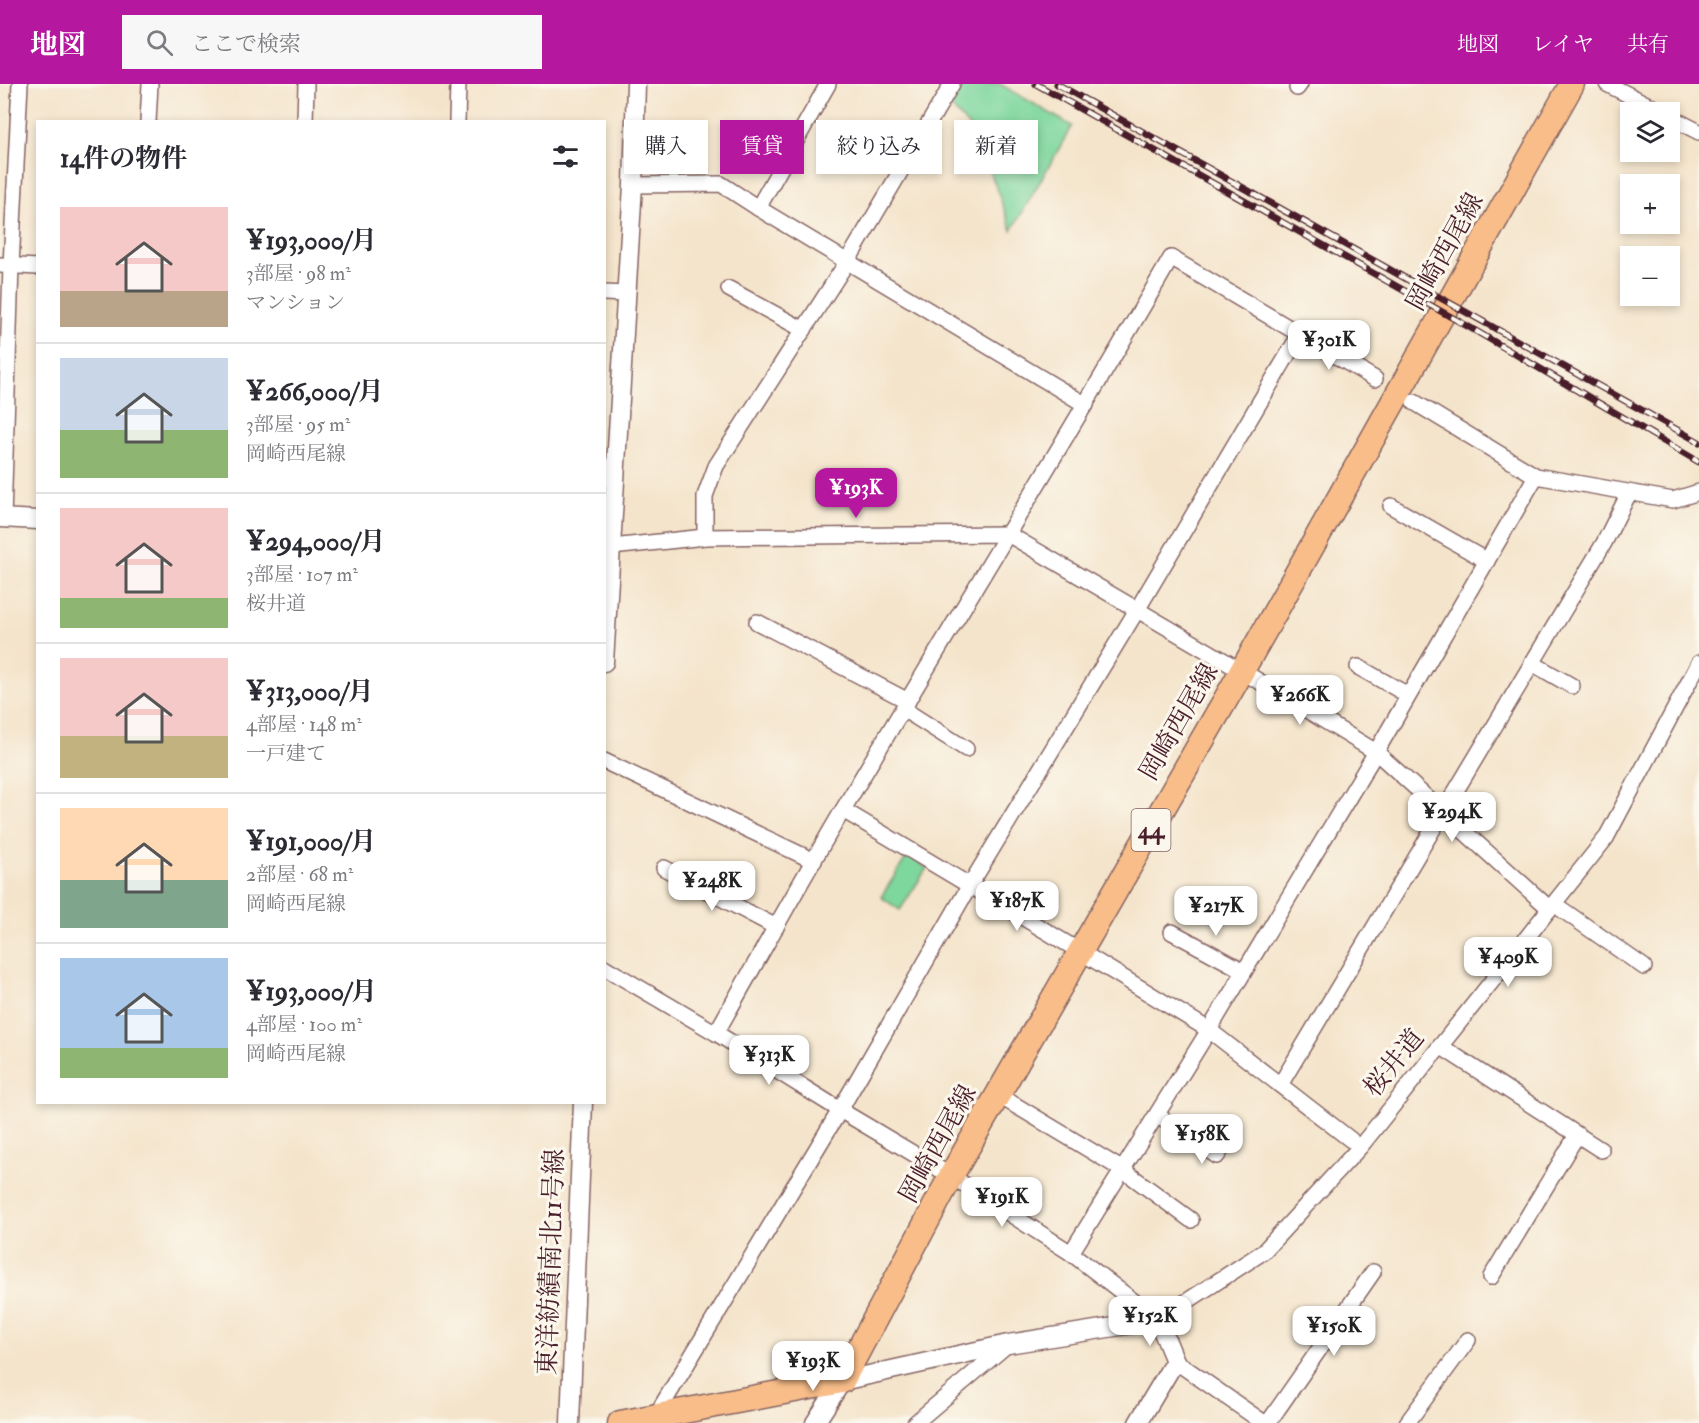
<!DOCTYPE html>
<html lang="ja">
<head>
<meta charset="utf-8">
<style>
  body { margin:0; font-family:"IM FELL Double Pica","Noto Serif JP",serif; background:#f7f7f7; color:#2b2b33; height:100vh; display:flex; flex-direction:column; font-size:22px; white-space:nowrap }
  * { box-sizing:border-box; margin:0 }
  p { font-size:20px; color:#7c7c81 }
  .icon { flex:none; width:33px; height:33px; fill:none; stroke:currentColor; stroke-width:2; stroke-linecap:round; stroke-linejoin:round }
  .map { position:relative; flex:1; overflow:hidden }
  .drawer { position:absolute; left:36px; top:36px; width:570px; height:984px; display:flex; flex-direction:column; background:#fff; border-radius:0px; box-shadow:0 3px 9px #0003 }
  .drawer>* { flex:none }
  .top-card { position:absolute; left:624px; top:36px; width:570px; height:54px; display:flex; gap:12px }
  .fabs { position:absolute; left:1620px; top:18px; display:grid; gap:12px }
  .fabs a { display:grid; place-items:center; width:60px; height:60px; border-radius:0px; background:#fff; box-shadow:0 3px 9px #0003; font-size:30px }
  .price { position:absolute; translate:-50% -51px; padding:0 14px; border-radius:12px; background:#fff; color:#222; font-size:20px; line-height:39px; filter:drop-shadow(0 2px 3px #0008) }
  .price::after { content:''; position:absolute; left:50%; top:36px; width:18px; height:14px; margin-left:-9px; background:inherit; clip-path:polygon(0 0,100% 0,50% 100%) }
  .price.active { background:#b5179e; color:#fff }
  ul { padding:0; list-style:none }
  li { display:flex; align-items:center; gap:18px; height:150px; padding:0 24px }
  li+li { border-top:2px solid #e1e1e2 }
  li span { display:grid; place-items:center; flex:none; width:168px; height:120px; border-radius:0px; color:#555 }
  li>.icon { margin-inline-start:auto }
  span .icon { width:72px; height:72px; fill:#fffc; stroke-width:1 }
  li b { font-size:26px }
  h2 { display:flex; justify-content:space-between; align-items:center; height:72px; padding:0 24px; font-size:26px }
  .chip { padding:0 21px; border-radius:0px; background:#fff; box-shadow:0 3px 9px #0003; font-size:21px; line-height:54px }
  .chip.active { background:#b5179e; color:#fff }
  header { display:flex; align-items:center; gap:36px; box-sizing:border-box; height:84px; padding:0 30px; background:#b5179e; color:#fff }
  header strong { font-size:28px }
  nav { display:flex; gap:33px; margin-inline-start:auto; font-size:21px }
  .search { width:420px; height:54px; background:#f7f7f7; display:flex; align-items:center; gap:15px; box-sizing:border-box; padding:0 21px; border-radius:0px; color:#7c7c81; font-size:22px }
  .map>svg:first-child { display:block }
  .green { fill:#7ed79d; stroke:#647b64; stroke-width:1.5 }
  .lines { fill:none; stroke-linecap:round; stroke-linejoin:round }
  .minor-casing { stroke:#866463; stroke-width:18 }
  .tertiary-casing { stroke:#866463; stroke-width:21 }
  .primary-casing { stroke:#866463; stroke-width:27 }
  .minor { stroke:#fff; stroke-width:15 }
  .tertiary { stroke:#fff; stroke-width:18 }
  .primary { stroke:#f8bd89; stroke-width:24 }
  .rail-casing { stroke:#4a1f2b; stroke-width:7 }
  .rail { stroke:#fbf7ec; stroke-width:4.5; stroke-dasharray:14; stroke-linecap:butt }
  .labels { text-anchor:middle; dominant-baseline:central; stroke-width:6; stroke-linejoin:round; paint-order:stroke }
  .shield { fill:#fbf7ec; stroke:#7f6065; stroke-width:1.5 }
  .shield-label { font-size:24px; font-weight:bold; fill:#4a1f2b }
  .street-label { font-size:26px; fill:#4a1f2b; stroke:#fbf7ec }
</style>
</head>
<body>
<header>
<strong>地図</strong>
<div class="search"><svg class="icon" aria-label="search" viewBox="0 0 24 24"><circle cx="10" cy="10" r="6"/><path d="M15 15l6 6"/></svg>ここで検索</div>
<nav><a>地図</a><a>レイヤ</a><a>共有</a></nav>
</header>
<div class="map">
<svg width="1699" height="1339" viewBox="0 0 1699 1339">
  <rect width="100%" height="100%" fill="#fbf7ec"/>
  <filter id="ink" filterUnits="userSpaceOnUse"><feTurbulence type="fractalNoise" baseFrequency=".0167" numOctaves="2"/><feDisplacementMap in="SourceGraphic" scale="12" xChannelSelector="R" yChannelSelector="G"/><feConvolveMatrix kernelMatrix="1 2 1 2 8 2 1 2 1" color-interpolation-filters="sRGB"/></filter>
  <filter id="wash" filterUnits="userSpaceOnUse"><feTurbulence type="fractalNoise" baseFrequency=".008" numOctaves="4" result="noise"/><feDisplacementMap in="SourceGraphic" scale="24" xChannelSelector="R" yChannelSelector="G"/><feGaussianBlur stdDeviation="1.35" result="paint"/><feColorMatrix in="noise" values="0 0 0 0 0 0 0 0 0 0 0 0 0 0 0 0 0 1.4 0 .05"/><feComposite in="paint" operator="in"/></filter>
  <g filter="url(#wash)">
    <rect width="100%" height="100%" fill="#f4e4cb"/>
    <g class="green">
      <path d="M963,0H1000L1072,42L1012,146L977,52L951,23Z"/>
      <path d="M908,771L927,784L900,826L881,813Z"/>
    </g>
  </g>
  <g filter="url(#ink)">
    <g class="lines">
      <g class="minor-casing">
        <g id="minor">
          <path d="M1607,0L1662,28"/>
          <path d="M1297,4L1300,0"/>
          <path d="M1670,33L1699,48"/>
          <path d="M148,38L150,0"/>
          <path d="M305,38L306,0"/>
          <path d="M457,38L458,0"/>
          <path d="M633,101L721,100L758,124L1086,321"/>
          <path d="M758,124L828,0"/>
          <path d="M0,181L38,183"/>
          <path d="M729,205L804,246"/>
          <path d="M604,209L626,210"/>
          <path d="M1414,318L1536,392L1673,416L1699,408"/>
          <path d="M1391,422L1487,477"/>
          <path d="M3,435L11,182L20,0"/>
          <path d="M705,453V412L716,382L847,178L952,0"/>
          <path d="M612,463L705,453L1008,450L1279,609L1376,668L1550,825"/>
          <path d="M757,538L908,617"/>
          <path d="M1532,579L1572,602"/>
          <path d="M1358,583L1408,611"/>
          <path d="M903,625L966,665"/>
          <path d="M604,677L814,777"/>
          <path d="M843,726L1081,868L1209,946L1351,1056"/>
          <path d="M664,784L776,843"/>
          <path d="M1554,820L1644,883"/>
          <path d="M1172,848L1244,887"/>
          <path d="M604,883L716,949L840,1026L951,1092L1071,1169L1158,1236L1263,1168L1360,1063L1606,754L1699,579"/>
          <path d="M716,949C759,874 800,798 844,724C952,540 1065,358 1171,174L1375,295"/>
          <path d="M1440,962L1601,1066"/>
          <path d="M1280,1001L1604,459L1629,409"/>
          <path d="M998,1011L1123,1086L1191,1136"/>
          <path d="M1157,1031L1217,1072L1235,1045"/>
          <path d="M1071,1169L1209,946L1376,668L1536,392"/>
          <path d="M1491,1193L1577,1051"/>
          <path d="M1175,1277L1264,1339"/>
          <path d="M655,1333L840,1026L970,801L1137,526L1300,250"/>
          <path d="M915,1339L1008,1260"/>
          <path d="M1268,1339L1373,1188"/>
          <path d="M1407,1339L1468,1256"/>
        </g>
      </g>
      <g class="tertiary-casing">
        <g id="tertiary">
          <path d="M0,434L38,436"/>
          <path d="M604,578L633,101L636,0"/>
          <path d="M570,1339L583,1018"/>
          <path d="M815,1339L842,1297L1008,1260L1158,1236L1175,1277L1138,1339"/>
        </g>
      </g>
      <g class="primary-casing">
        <path id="primary" d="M620,1339L842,1297L951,1092L1234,601L1572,0"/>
      </g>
      <use href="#minor" class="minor"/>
      <use href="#tertiary" class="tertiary"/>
      <use href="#primary" class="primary"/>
      <g class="rail-casing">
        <g id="rail">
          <path d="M1036,0L1469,243L1699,378"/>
          <path d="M1057,0L1699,358"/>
        </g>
      </g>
      <use href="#rail" class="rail"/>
    </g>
  </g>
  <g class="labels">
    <rect class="shield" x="1131.5" y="725" width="39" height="42" rx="4.5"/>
    <g class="shield-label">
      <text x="1151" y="746">44</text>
    </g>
    <g class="street-label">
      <text transform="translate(1445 168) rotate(-61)">岡崎西尾線</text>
      <text transform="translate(1179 638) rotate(-60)">岡崎西尾線</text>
      <text transform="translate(1394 979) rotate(-51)">桜井道</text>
      <text transform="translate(938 1060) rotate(-61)">岡崎西尾線</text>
      <text transform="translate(551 1178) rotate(-88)">東洋紡績南北11号線</text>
    </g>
  </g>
</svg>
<div class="fabs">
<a><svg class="icon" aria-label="layers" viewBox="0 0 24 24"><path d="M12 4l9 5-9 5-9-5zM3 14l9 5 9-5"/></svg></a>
<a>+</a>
<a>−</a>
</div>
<b class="price" style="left:1329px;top:287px">¥301K</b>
<b class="price active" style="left:856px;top:435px">¥193K</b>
<b class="price" style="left:1300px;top:642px">¥266K</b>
<b class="price" style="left:1452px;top:759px">¥294K</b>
<b class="price" style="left:712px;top:828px">¥248K</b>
<b class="price" style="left:1017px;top:848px">¥187K</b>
<b class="price" style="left:1216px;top:853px">¥217K</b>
<b class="price" style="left:1508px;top:904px">¥409K</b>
<b class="price" style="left:769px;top:1002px">¥313K</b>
<b class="price" style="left:1202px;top:1081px">¥158K</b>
<b class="price" style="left:1002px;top:1144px">¥191K</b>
<b class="price" style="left:1150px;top:1263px">¥152K</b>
<b class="price" style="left:1334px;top:1273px">¥150K</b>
<b class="price" style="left:813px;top:1308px">¥193K</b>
<div class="top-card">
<a class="chip">購入</a>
<a class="chip active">賃貸</a>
<a class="chip">絞り込み</a>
<a class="chip">新着</a>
</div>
<section class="drawer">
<h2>14件の物件<svg class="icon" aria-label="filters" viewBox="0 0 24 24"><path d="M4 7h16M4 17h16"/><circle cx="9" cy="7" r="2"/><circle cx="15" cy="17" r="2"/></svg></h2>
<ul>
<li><span style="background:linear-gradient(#f6c9c9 70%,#b9a48a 0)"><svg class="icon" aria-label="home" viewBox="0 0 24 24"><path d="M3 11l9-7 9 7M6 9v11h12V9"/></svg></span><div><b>¥193,000/月</b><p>3部屋 · 98 m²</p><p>マンション</p></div></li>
<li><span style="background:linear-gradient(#c9d6e8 60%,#8fb573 0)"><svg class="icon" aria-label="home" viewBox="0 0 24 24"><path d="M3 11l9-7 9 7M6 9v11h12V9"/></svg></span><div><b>¥266,000/月</b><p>3部屋 · 95 m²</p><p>岡崎西尾線</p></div></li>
<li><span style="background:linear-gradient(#f6c9c9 75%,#8fb573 0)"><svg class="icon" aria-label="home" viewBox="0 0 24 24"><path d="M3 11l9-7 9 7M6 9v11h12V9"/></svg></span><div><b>¥294,000/月</b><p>3部屋 · 107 m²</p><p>桜井道</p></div></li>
<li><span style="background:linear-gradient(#f6c9c9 65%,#c2b280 0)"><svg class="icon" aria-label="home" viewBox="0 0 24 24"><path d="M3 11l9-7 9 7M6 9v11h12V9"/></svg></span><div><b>¥313,000/月</b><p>4部屋 · 148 m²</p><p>一戸建て</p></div></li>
<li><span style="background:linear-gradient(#ffd9b3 60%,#7fa58c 0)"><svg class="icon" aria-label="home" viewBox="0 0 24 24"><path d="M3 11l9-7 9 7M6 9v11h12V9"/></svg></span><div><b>¥191,000/月</b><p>2部屋 · 68 m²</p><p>岡崎西尾線</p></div></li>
<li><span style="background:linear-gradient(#a9c7e8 75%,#8fb573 0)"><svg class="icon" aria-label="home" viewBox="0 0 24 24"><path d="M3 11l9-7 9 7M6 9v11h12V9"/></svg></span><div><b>¥193,000/月</b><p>4部屋 · 100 m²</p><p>岡崎西尾線</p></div></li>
</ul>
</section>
</div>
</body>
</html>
